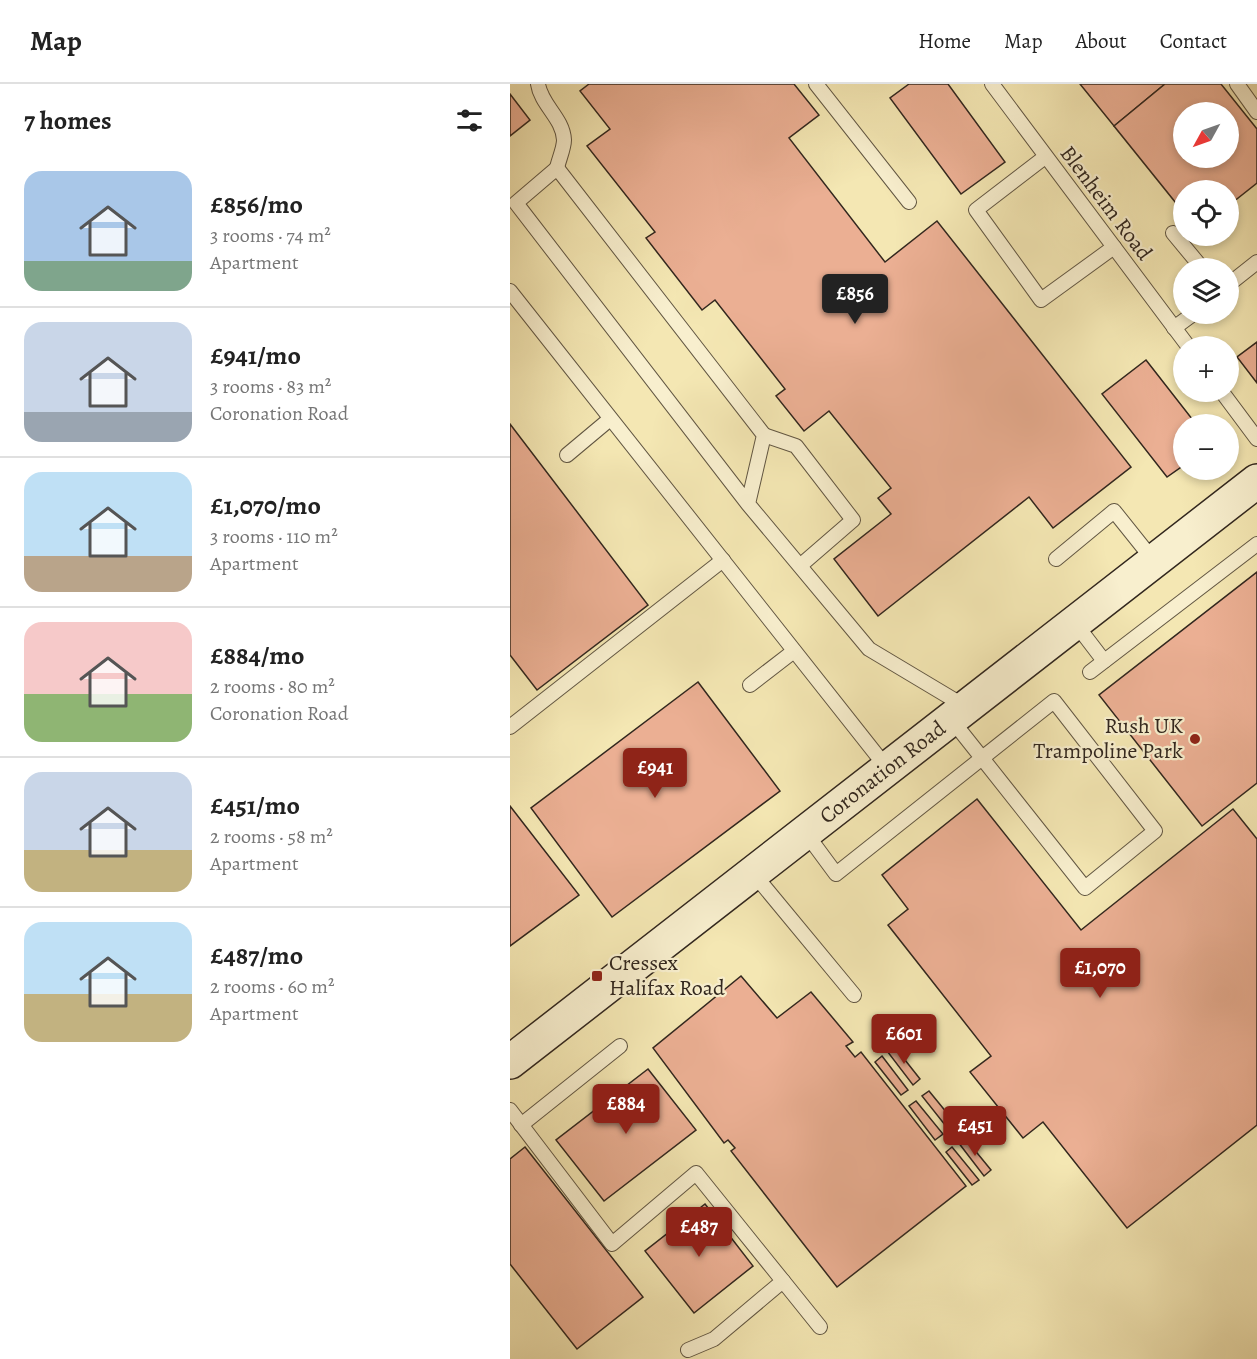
<!DOCTYPE html>
<html lang="en">
<head>
<meta charset="utf-8">
<style>
  body { margin:0; font-family:Alegreya,serif; background:#f6f6f6; color:#222; height:100vh; display:flex; flex-direction:column; font-size:22px; white-space:nowrap }
  * { box-sizing:border-box; margin:0 }
  p { font-size:20px; color:#767676 }
  .icon { flex:none; width:33px; height:33px; fill:none; stroke:currentColor; stroke-width:2; stroke-linecap:round; stroke-linejoin:round }
  .map { position:relative; flex:1; overflow:hidden }
  .details { display:flex; flex-direction:column; background:#fff; width:510px }
  .details>* { flex:none }
  .needle { width:39px; rotate:230deg }
  .fabs { position:absolute; left:663px; top:18px; display:grid; gap:12px }
  .fabs a { display:grid; place-items:center; width:66px; height:66px; border-radius:50%; background:#fff; box-shadow:0 3px 9px #0003; font-size:30px }
  .price { position:absolute; translate:-50% -51px; padding:0 14px; border-radius:6px; background:#8f2418; color:#fff; font-size:20px; line-height:39px; filter:drop-shadow(0 2px 3px #0008) }
  .price::after { content:''; position:absolute; left:50%; top:36px; width:18px; height:14px; margin-left:-9px; background:inherit; clip-path:polygon(0 0,100% 0,50% 100%) }
  .price.on { background:#222; color:#fff }
  ul { padding:0; list-style:none }
  li { display:flex; align-items:center; gap:18px; height:150px; padding:0 24px }
  li+li { border-top:2px solid #e0e0e0 }
  li span { display:grid; place-items:center; flex:none; width:168px; height:120px; border-radius:18px; color:#555 }
  li>.icon { margin-inline-start:auto }
  span .icon { width:72px; height:72px; fill:#fffc; stroke-width:1 }
  li b { font-size:26px }
  h2 { display:flex; justify-content:space-between; align-items:center; height:72px; padding:0 24px; font-size:26px }
  header { display:flex; align-items:center; gap:36px; box-sizing:border-box; height:84px; padding:0 30px; background:#fff; border-bottom:2px solid #e0e0e0 }
  header strong { font-size:28px }
  nav { display:flex; gap:33px; margin-inline-start:auto; font-size:21px }
  main { display:flex; flex:1; min-height:0 }
  .map>svg:first-child { display:block }
  .building { fill:#ebaf93; stroke:#32271e; stroke-width:1.5; fill-rule:evenodd }
  .lines { fill:none; stroke-linecap:round; stroke-linejoin:round }
  .lane-casing { stroke:#625743; stroke-width:16 }
  .secondary-casing { stroke:#32271e; stroke-width:36 }
  .lane { stroke:#f8efce; stroke-width:14 }
  .secondary { stroke:#f8efce; stroke-width:33 }
  .poi-dot { fill:#8f2418; stroke:#f8efce; stroke-width:2 }
  .labels { text-anchor:middle; dominant-baseline:central; stroke-width:4.5; stroke-linejoin:round; paint-order:stroke }
  .street-label { font-size:22px; fill:#32271e; stroke:#f8efce }
  .poi-label { font-size:22px; fill:#32271e; stroke:#f8efce; text-anchor:end }
</style>
</head>
<body>
<header>
<strong>Map</strong>
<nav><a>Home</a><a>Map</a><a>About</a><a>Contact</a></nav>
</header>
<main>
<section class="details">
<h2>7 homes<svg class="icon" aria-label="filters" viewBox="0 0 24 24"><path d="M4 7h16M4 17h16"/><circle cx="9" cy="7" r="2"/><circle cx="15" cy="17" r="2"/></svg></h2>
<ul>
<li><span style="background:linear-gradient(#a9c7e8 75%,#7fa58c 0)"><svg class="icon" aria-label="home" viewBox="0 0 24 24"><path d="M3 11l9-7 9 7M6 9v11h12V9"/></svg></span><div><b>£856/mo</b><p>3 rooms · 74 m²</p><p>Apartment</p></div></li>
<li><span style="background:linear-gradient(#c9d6e8 75%,#9aa5b1 0)"><svg class="icon" aria-label="home" viewBox="0 0 24 24"><path d="M3 11l9-7 9 7M6 9v11h12V9"/></svg></span><div><b>£941/mo</b><p>3 rooms · 83 m²</p><p>Coronation Road</p></div></li>
<li><span style="background:linear-gradient(#bfe0f5 70%,#b9a48a 0)"><svg class="icon" aria-label="home" viewBox="0 0 24 24"><path d="M3 11l9-7 9 7M6 9v11h12V9"/></svg></span><div><b>£1,070/mo</b><p>3 rooms · 110 m²</p><p>Apartment</p></div></li>
<li><span style="background:linear-gradient(#f6c9c9 60%,#8fb573 0)"><svg class="icon" aria-label="home" viewBox="0 0 24 24"><path d="M3 11l9-7 9 7M6 9v11h12V9"/></svg></span><div><b>£884/mo</b><p>2 rooms · 80 m²</p><p>Coronation Road</p></div></li>
<li><span style="background:linear-gradient(#c9d6e8 65%,#c2b280 0)"><svg class="icon" aria-label="home" viewBox="0 0 24 24"><path d="M3 11l9-7 9 7M6 9v11h12V9"/></svg></span><div><b>£451/mo</b><p>2 rooms · 58 m²</p><p>Apartment</p></div></li>
<li><span style="background:linear-gradient(#bfe0f5 60%,#c2b280 0)"><svg class="icon" aria-label="home" viewBox="0 0 24 24"><path d="M3 11l9-7 9 7M6 9v11h12V9"/></svg></span><div><b>£487/mo</b><p>2 rooms · 60 m²</p><p>Apartment</p></div></li>
</ul>
</section>
<div class="map">
<svg width="747" height="1275" viewBox="0 0 747 1275">
  <rect width="100%" height="100%" fill="#f4e7b3"/>
  <filter id="stains"><feTurbulence type="fractalNoise" baseFrequency=".00333" numOctaves="4"/><feColorMatrix values="0 0 0 0 .2 0 0 0 0 .09 0 0 0 0 .02 0 0 0 .5 -.17"/></filter>
  <radialGradient id="worn" r=".72"><stop offset=".6" stop-color="#630" stop-opacity="0"/><stop offset="1" stop-color="#630" stop-opacity=".3"/></radialGradient>
  <g class="building">
    <path d="M79,0H284L309,31L279,54L375,178L427,137L621,383L543,444L519,413L368,532L324,475L381,430L368,414L381,404L319,327L294,347L266,312L275,305L205,216L192,226L136,154L145,148L77,62L100,45L70,7Z"/>
    <path d="M399,0H438L495,78L451,110L380,14Z"/>
    <path d="M570,0H655L604,42Z"/>
    <path d="M655,0H711L747,45V99L718,122V106H674V129L604,42ZM674,28H718V74H674Z"/>
    <path d="M0,10L20,36L0,52Z"/>
    <path d="M747,258V299L727,273Z"/>
    <path d="M636,276L686,340H674V381L657,393L592,310Z"/>
    <path d="M0,340L138,521L27,606L0,571Z"/>
    <path d="M747,488V699L692,742L589,611Z"/>
    <path d="M188,598L270,707L102,833L21,724Z"/>
    <path d="M467,715L571,846L723,725L747,755V1041L617,1144L533,1038L513,1054L460,988L481,972L378,841L398,825L372,791Z"/>
    <path d="M0,722L69,811L0,862Z"/>
    <path d="M231,892L267,934L301,908L343,958L336,962L345,973L351,968L456,1102L327,1203L221,1067L225,1064L218,1056L214,1059L143,964Z"/>
    <path d="M384,962L410,995L403,1001L377,967Z"/>
    <path d="M372,972L398,1006L391,1011L365,978Z"/>
    <path d="M138,985L186,1046L94,1117L46,1056Z"/>
    <path d="M419,1007L446,1040L439,1046L412,1012Z"/>
    <path d="M406,1017L433,1050L425,1056L399,1022Z"/>
    <path d="M454,1053L481,1086L474,1092L448,1058Z"/>
    <path d="M15,1063L133,1213L67,1265L0,1180V1075Z"/>
    <path d="M442,1063L469,1096L462,1101L436,1068Z"/>
    <path d="M195,1120L243,1182L184,1229L135,1167Z"/>
  </g>
  <g class="lines">
    <g class="lane-casing">
      <g id="lane">
        <path d="M28,0C31,21 53,34 54,56C54,64 49,75 47,84"/>
        <path d="M306,0L399,118"/>
        <path d="M482,0L678,262"/>
        <path d="M727,0L747,28"/>
        <path d="M535,73L466,126L531,216L604,163"/>
        <path d="M663,149L692,184"/>
        <path d="M718,201L747,178"/>
        <path d="M0,207L377,684"/>
        <path d="M664,244L683,230"/>
        <path d="M712,308L747,355"/>
        <path d="M254,351L286,362L343,436L291,481"/>
        <path d="M57,371L100,335"/>
        <path d="M238,420L254,351L47,84L6,119L238,420L359,565L456,623"/>
        <path d="M546,475L604,427L644,477"/>
        <path d="M565,539L594,577"/>
        <path d="M580,588L747,460"/>
        <path d="M240,601L284,567"/>
        <path d="M0,643L213,476"/>
        <path d="M295,748L326,790L544,617L645,747L575,804L472,674L441,635"/>
        <path d="M243,789L344,911"/>
        <path d="M0,1026L102,1160L186,1089L273,1197L204,1255L178,1266"/>
        <path d="M11,1041L110,962"/>
        <path d="M273,1197L310,1243"/>
      </g>
    </g>
    <g class="secondary-casing">
      <g id="secondary">
        <path id="s1" d="M0,978L747,397"/>
      </g>
    </g>
    <use href="#lane" class="lane"/>
    <use href="#secondary" class="secondary"/>
  </g>
  <g class="poi-dot">
    <circle cx="685" cy="655" r="6"/>
    <rect x="81" y="886" width="12" height="12" rx="3"/>
  </g>
  <g class="labels">
    <g class="street-label">
      <text transform="translate(596 119) rotate(53)">Blenheim Road</text>
      <text stroke="none"><textPath href="#s1" startOffset="472">Coronation Road</textPath></text>
    </g>
    <g class="poi-label">
      <text x="673" y="642">Rush UK<tspan x="673" dy="25">Trampoline Park</tspan></text>
      <text x="99" y="879" text-anchor="start">Cressex<tspan x="99" dy="25">Halifax Road</tspan></text>
    </g>
  </g>
  <rect width="100%" height="100%" filter="url(#stains)"/>
  <rect width="100%" height="100%" fill="url(#worn)"/>
</svg>
<div class="fabs">
<a><svg class="needle" viewBox="-14 -14 28 28"><path d="M0-13l5 13h-10z" fill="#e53935"/><path d="M0 13l5-13h-10z" fill="#767676"/></svg></a>
<a><svg class="icon" aria-label="locate" viewBox="0 0 24 24"><circle cx="12" cy="12" r="6"/><path d="M12 2v4M12 18v4M2 12h4M18 12h4"/></svg></a>
<a><svg class="icon" aria-label="layers" viewBox="0 0 24 24"><path d="M12 4l9 5-9 5-9-5zM3 14l9 5 9-5"/></svg></a>
<a>+</a>
<a>−</a>
</div>
<b class="price on" style="left:345px;top:241px">£856</b>
<b class="price" style="left:145px;top:715px">£941</b>
<b class="price" style="left:590px;top:915px">£1,070</b>
<b class="price" style="left:394px;top:981px">£601</b>
<b class="price" style="left:116px;top:1051px">£884</b>
<b class="price" style="left:465px;top:1073px">£451</b>
<b class="price" style="left:189px;top:1174px">£487</b>
</div>
</main>
</body>
</html>
